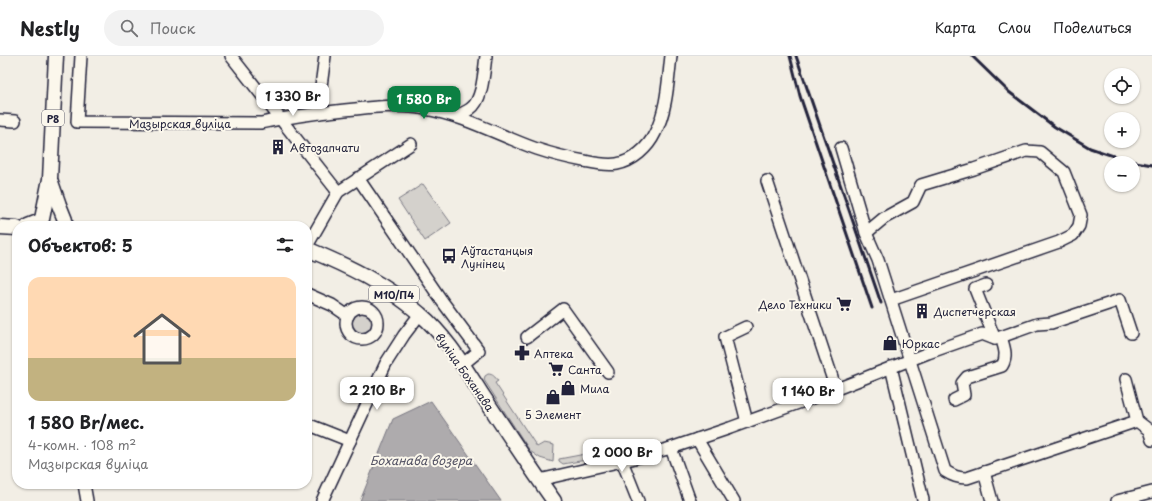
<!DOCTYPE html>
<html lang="ru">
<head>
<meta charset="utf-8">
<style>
  body { margin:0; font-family:"Playpen Sans",sans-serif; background:#f2f2f2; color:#202124; height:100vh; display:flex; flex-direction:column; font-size:15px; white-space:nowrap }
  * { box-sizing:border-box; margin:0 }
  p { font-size:13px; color:#757577 }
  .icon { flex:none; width:22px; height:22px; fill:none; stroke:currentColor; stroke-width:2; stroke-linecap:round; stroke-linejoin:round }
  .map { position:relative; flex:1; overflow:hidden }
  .details { position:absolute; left:12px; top:165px; width:300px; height:268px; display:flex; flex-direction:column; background:#fff; border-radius:16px; box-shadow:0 1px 3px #0004 }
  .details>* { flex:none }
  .controls { position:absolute; left:1104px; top:12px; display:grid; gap:8px }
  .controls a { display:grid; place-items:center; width:36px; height:36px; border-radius:50%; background:#fff; box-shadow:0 1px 3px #0004; font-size:20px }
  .price { position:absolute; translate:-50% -34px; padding:0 9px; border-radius:8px; background:#fff; color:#222; font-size:13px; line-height:26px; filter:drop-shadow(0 1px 2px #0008) }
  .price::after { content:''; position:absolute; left:50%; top:24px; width:12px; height:9px; margin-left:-6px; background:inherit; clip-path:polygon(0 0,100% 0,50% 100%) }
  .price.current { background:#0b8043; color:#fff }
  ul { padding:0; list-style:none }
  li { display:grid; align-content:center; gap:8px; height:212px; padding:0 16px }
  li span { display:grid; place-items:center; height:124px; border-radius:12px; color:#555 }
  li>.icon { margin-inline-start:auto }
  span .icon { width:72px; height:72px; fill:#fffc; stroke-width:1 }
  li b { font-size:17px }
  h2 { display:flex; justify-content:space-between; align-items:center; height:48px; padding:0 16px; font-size:17px }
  header { display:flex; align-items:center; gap:24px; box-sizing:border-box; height:56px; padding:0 20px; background:#fff; border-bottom:1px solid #e0e0e0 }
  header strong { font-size:19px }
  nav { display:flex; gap:22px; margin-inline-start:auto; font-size:14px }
  .search { width:280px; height:36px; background:#f2f2f2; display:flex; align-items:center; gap:10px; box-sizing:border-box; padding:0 14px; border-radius:22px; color:#757577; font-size:15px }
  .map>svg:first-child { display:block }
  .green { fill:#d4d1cc; stroke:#7b7a84 }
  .water { fill:#aeabad; stroke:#76747f }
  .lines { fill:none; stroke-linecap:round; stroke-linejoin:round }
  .minor-casing { stroke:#22223b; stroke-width:14 }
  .major-casing { stroke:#22223b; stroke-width:17 }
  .minor { stroke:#fbf7ec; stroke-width:11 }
  .major { stroke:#fbf7ec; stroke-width:14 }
  .rail { stroke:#22223b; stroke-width:3 }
  .labels { text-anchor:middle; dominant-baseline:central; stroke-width:4; stroke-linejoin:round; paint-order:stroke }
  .shield { fill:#fbf7ec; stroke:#636270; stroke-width:1 }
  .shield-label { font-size:10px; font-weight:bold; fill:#22223b }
  .street-label { font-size:11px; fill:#22223b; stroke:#fbf7ec }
  .poi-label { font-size:11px; fill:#22223b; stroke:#fbf7ec; text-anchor:start }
  .water-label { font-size:12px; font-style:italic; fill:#535263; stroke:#fbf7ec }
</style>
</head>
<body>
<header>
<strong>Nestly</strong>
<div class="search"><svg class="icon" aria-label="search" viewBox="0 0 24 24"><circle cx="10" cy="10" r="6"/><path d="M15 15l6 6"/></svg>Поиск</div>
<nav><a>Карта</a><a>Слои</a><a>Поделиться</a></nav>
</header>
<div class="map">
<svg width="1152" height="445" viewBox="0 0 1152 445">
  <rect width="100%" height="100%" fill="#f2eee5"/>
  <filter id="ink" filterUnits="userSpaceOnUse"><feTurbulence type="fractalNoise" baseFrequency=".025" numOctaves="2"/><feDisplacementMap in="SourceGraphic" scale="8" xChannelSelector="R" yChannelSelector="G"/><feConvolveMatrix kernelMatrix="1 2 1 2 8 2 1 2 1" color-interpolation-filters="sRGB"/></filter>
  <g filter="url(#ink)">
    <g class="green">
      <path d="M423,128L451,167L425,185L398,144Z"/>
      <circle cx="361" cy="267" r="11"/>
      <path d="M488,318C493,318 495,321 498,325L495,327L537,391L544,387L554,389L553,406L540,402L530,395L484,324L485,320Z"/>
      <path d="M617,392L616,397L614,399L563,408L559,405V403Z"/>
    </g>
    <path class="water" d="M431,345L501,445H360L393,363Z"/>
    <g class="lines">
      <g class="minor-casing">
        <g id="minor">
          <path d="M81,0L77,66L261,67C288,61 316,57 345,54C372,51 399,48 426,53C465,60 500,80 537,93C552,98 568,102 584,105C594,107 606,110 617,108C633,105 648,92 655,77C667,54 668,25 671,0"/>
          <path d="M231,0L338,136"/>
          <path d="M319,57L321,30L325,0"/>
          <path d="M456,60C461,58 466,56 470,53C483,45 484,14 486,0"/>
          <path d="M0,64L15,65"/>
          <path d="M841,92L866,177L878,204L945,415C953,420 958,422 967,422L1137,365L1126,323"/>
          <path d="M358,122L442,245L479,295L463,308"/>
          <path d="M767,125L832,321L834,334"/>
          <path d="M866,177L884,162L913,146L921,129L974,113L1026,95L1040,96L1064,116L1081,159L1079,170L1073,179L1059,186L891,244"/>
          <path d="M307,190L338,136L411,88"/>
          <path d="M986,229L975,233L995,283"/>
          <path d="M307,238L332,249L348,260"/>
          <circle cx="362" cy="267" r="16"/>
          <path d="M746,271L725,281L747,366"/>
          <path d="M527,281L563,253L608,316"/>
          <path d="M891,311L923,444"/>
          <path d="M954,344L964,339L962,327L967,321L1002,310C1008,300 1004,291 1001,281"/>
          <path d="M1137,365L1149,374L1152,384"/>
          <path d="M307,368L350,385"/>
          <path d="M697,383L734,445"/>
          <path d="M671,392L690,445"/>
          <path d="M622,405L638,445"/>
          <path d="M984,416L992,445"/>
          <path d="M539,424L631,403L671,392L730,372L834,334L928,297L982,278L995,283L1037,268L1051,267L1120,244L1131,277"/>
          <path d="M84,428L87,445"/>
          <path d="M322,445L386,307L404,279L420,258"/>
          <path d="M1117,445L1152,436"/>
        </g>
      </g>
      <g class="major-casing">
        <g id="major">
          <path d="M51,126L59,149L65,164"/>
          <path d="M42,163L50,123L56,0"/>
          <path d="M28,170L38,166"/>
          <path d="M0,171L17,172"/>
          <path d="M307,193C348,210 386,228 420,258C445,279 463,309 481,337C505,373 529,410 554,445"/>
        </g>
      </g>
      <use href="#minor" class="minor"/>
      <use href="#major" class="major"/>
      <g class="rail">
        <path d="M790,0L800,40L872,252"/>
        <path d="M796,0L881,247"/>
        <path d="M972,0L1009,36L1055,71L1090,92L1125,104L1152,109"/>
      </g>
    </g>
  </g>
  <defs>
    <g id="building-bare" transform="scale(1.2)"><path d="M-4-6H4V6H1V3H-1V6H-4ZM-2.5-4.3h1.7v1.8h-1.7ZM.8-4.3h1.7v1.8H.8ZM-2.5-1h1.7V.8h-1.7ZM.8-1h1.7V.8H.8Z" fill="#22223b" stroke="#fbf7ec" stroke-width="2.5" paint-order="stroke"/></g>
    <g id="bus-bare" transform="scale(1.2)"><path d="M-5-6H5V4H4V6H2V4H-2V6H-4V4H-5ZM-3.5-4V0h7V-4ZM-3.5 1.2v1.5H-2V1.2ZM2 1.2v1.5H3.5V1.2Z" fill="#22223b" stroke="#fbf7ec" stroke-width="2.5" paint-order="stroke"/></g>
    <g id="supermarket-bare" transform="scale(1.2)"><path d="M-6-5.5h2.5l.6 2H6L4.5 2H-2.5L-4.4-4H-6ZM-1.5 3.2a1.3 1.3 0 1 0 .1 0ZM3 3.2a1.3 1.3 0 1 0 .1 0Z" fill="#22223b" stroke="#fbf7ec" stroke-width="2.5" paint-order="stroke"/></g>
    <g id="shop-bare" transform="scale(1.2)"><path d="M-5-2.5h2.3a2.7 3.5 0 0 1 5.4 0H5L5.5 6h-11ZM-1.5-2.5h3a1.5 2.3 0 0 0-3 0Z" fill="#22223b" stroke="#fbf7ec" stroke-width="2.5" paint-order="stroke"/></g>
    <g id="pharmacy-bare" transform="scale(1.2)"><path d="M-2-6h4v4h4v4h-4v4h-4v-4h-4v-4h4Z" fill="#22223b" stroke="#fbf7ec" stroke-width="2.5" paint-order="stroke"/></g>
  </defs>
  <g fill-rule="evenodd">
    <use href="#building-bare" x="278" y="91"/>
    <use href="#bus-bare" x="449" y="200"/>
    <use href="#supermarket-bare" x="844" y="248"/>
    <use href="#building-bare" x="922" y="255"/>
    <use href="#shop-bare" x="890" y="287"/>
    <use href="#pharmacy-bare" x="522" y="297"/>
    <use href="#supermarket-bare" x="556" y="313"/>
    <use href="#shop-bare" x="568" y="332"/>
    <use href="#shop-bare" x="553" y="341"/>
  </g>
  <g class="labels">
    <g class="shield">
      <rect x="42" y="54" width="22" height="16" rx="3"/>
      <rect x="369" y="230" width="50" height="16" rx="3"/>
    </g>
    <g class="shield-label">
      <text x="53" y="62">Р8</text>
      <text x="394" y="238">М10/П4</text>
    </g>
    <g class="street-label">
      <text x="180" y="67">Мазырская вуліца</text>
      <text transform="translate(465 316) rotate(55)">вуліца Боханава</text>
    </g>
    <g class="poi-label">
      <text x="290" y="91">Автозапчати</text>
      <text x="461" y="194">Аўтастанцыя<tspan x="461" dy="13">Лунінец</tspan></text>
      <text x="832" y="248" text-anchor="end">Дело Техники</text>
      <text x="934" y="255">Диспетчерская</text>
      <text x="902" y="287">Юркас</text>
      <text x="534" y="297">Аптека</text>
      <text x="568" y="313">Санта</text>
      <text x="580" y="332">Мила</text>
      <text x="553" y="358" text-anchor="middle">5 Элемент</text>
    </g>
    <g class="water-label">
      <text x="421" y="404">Боханава возера</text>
    </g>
  </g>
</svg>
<div class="controls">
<a><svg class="icon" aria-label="locate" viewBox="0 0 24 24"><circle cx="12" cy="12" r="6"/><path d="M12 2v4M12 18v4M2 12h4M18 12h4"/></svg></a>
<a>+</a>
<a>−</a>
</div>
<b class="price" style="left:293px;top:61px">1 330 Br</b>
<b class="price current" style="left:424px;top:64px">1 580 Br</b>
<b class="price" style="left:377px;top:355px">2 210 Br</b>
<b class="price" style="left:808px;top:356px">1 140 Br</b>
<b class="price" style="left:622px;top:417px">2 000 Br</b>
<section class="details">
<h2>Объектов: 5<svg class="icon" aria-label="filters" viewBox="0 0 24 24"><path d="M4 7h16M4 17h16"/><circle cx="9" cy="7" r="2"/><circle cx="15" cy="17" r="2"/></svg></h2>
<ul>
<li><span style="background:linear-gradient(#ffd9b3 65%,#c2b280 0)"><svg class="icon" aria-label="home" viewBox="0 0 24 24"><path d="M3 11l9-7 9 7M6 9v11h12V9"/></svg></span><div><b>1 580 Br/мес.</b><p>4-комн. · 108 m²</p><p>Мазырская вуліца</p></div></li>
</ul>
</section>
</div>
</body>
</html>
